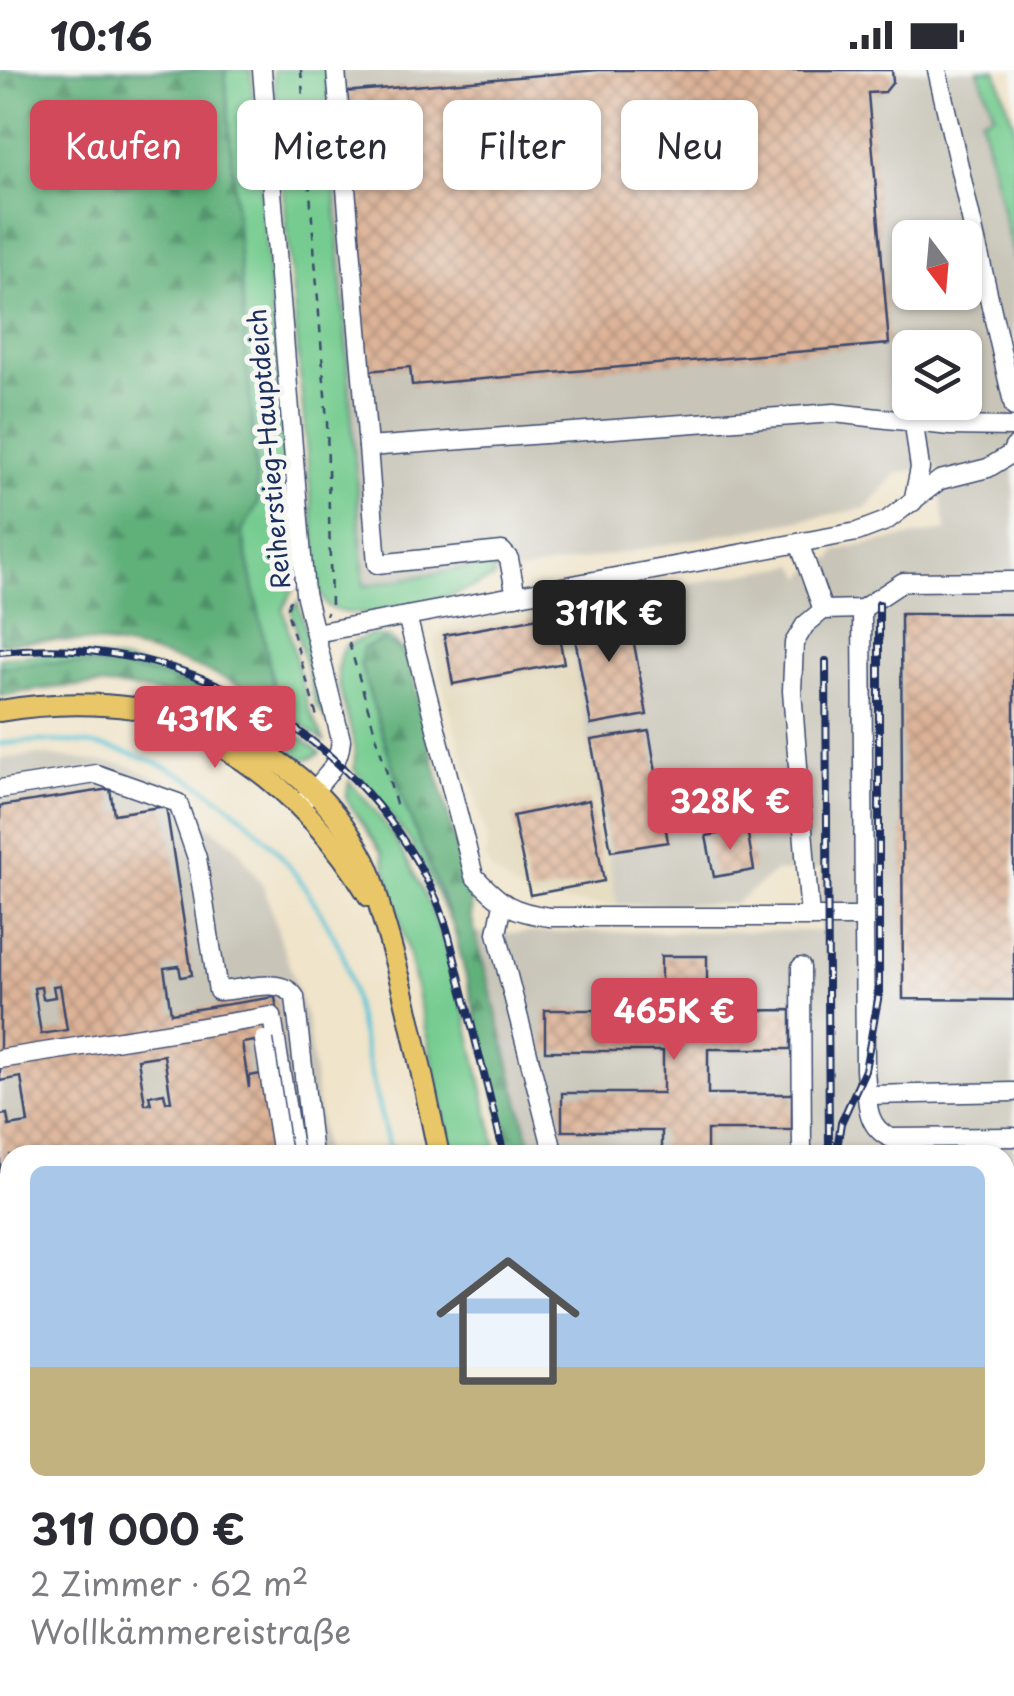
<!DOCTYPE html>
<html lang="de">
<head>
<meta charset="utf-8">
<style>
  body { margin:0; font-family:"Playpen Sans",sans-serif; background:#f7f7f7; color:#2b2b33; height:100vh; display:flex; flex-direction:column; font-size:38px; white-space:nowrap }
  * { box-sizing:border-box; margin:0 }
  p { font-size:32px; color:#7c7c81 }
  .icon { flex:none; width:55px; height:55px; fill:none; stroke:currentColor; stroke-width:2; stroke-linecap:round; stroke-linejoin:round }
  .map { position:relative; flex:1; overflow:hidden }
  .side { position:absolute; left:0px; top:1075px; width:1015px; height:552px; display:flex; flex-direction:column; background:#fff; border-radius:30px 30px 0 0; box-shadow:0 2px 8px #0004 }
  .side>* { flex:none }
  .guide { position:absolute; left:30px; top:30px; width:955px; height:90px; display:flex; gap:20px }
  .needle { width:65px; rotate:164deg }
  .controls { position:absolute; left:892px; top:150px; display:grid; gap:20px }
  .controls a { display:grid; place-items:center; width:90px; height:90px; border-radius:15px; background:#fff; box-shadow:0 2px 8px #0004; font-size:50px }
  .price { position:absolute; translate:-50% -85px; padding:0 22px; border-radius:10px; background:#d1495b; color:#fff; font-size:32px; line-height:65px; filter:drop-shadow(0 2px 5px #0008) }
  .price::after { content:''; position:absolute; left:50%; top:60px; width:30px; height:22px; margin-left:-15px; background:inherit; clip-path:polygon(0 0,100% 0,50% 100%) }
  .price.current { background:#222; color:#fff }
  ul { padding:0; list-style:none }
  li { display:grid; align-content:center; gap:20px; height:530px; padding:0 30px }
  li+li { border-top:2px solid #e1e1e2 }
  li span { display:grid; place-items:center; height:310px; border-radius:15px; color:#555 }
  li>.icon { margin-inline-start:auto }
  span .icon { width:180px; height:180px; fill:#fffc; stroke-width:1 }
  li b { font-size:42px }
  .tag { padding:0 35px; border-radius:15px; background:#fff; box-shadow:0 2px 8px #0004; font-size:35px; line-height:90px }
  .tag.current { background:#d1495b; color:#fff }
  .status { display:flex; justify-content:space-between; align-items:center; height:70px; padding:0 50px; background:#fff; direction:ltr }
  .status svg { height:28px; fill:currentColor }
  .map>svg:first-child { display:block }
  .built { fill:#e2d7b8 }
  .industrial { fill:#c8c4b8; fill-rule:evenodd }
  .green { fill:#76cc90; stroke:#487e77; stroke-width:2.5 }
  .forest { fill:url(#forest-firs); stroke:#3e706c; stroke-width:2.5 }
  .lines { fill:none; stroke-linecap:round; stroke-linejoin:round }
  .stream { stroke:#5bc4d7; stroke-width:4 }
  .building { fill:url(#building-cross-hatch); fill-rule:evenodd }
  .minor-casing { stroke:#3b4a6e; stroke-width:21 }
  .major-casing { stroke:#3b4a6e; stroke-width:24 }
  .path { stroke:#3b4a6e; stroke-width:2.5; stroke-dasharray:8 8; stroke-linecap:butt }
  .minor { stroke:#fff; stroke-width:18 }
  .major { stroke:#e9c769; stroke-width:20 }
  .rail-casing { stroke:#1b2f5e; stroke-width:8 }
  .rail { stroke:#f6f6f2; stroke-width:4; stroke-dasharray:11; stroke-linecap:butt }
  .minor-bridge-casing { stroke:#3b4a6e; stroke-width:21; stroke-linecap:butt }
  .minor-bridge { stroke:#fff; stroke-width:18 }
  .labels { text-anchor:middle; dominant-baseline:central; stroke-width:10; stroke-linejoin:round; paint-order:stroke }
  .street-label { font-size:25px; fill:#1b2f5e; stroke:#f6f6f2 }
</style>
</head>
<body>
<div class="status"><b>10:16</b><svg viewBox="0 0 49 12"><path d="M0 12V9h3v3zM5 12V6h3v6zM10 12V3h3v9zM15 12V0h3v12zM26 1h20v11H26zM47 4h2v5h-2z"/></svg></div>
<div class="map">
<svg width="1014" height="1626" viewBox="0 0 1014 1626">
  <defs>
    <pattern id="forest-firs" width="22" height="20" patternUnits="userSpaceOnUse" patternTransform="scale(2.5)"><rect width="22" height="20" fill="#60b07a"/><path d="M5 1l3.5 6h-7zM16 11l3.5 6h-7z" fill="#4e9067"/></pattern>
    <pattern id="building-cross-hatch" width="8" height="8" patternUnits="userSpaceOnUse" patternTransform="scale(2.5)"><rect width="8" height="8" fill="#deb498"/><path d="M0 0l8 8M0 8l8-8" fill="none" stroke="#b3937f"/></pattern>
  </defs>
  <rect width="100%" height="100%" fill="#f6f6f2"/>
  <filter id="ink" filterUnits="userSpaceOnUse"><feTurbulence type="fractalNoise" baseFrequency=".01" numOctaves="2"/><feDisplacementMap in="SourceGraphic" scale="20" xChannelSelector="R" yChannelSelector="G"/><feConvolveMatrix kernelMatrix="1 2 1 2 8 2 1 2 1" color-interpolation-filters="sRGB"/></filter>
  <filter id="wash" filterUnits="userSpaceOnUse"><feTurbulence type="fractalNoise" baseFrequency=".0048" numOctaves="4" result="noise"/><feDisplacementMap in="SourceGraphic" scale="40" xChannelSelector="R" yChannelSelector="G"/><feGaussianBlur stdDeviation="2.25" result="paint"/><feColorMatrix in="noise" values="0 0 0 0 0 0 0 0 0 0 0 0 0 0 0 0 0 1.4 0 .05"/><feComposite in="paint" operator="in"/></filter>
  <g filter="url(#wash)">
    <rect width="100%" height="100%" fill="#f0e4ca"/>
    <path class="built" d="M564,535L617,835L532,831L492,801L485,788L488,771L435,587V569L447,556Z"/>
    <g class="industrial">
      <path d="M311,0H978L1014,104V1626H744L739,1618H1005V1085H533L477,863L821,861V799L775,802L734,834L617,835L564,535L796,495L803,508L817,491L832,489L837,480L946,460L936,395L896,404L866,438L355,532ZM910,168H965V222H910ZM910,278H965V332H910Z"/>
      <path d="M38,685L123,694L189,722L208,755L238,778L264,818L307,950L324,1085H10V1618H350V1626H0V689Z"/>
    </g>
    <g class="green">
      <path d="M225,0H251L295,516L283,539L309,640L325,672L278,637L242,460L258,433Z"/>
      <path d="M273,0H326L364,516L483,495L492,501L494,508C457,525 362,560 326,535L319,521Z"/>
      <path d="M978,0H996L1014,55V191L981,48L994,44Z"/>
      <path d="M298,532L329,653L316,635L291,540Z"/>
      <path d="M370,565L390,568L407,585L394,573L360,594L405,735L453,856L410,771L354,699C362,659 322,609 345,576Z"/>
      <path d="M60,583C159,592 244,618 320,683C303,696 291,684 275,673L273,655C180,602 107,584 0,597V588Z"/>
      <path d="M349,711C447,812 466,954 498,1085H453L407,877L382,783L346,729Z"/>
      <path d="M350,1618H446L445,1626H350Z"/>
    </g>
    <g class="forest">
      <path d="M0,0H225L258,433L242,461L278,637C194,586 98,560 0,574Z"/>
      <path d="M384,570L407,585L458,783L472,818L471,846L533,1085H511L453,856L405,735L360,594L363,578Z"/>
      <path d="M44,592C137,594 192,608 274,655L275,673C173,618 115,603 0,626V597Z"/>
      <path d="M609,1618H694L688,1626H620Z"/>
    </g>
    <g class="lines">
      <path class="stream" d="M0,674C156,654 273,741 340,878C349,897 352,923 357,944C367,991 379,1038 391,1085"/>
    </g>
    <g id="blocks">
      <g class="building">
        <path d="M598,0H892L893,12L885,22L868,23L889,274L412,315L410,297L367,301L344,22Z"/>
        <path d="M627,535L647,645L591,655L571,547Z"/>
        <path d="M901,544H1014V930L903,929Z"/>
        <path d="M555,545L564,593L453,614L444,565Z"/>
        <path d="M649,661L668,772L611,781L591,670Z"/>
        <path d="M110,719L114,744L166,736L192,905L181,907L179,896L164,898L171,943L275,927L281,967L242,973L249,1018V1006L261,1004L274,1085H10V1310L0,1311V1045L7,1044L9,1056L28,1053L21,1007L0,1011V736ZM60,915L67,960L41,964L34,918L41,917L43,929L55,927L53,916ZM164,985L171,1031L166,1032L164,1023L149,1026L151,1034H145L138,989Z"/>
        <path d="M589,730L604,811L530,825L513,746Z"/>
        <path d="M747,759L754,800L714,807L706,766Z"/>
        <path d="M661,886H707V941L791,940V979H708V1024H792V1060H707V1085H662V1061H562V1023H663V981H545V940H661Z"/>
        <path d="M10,1364V1612L0,1614V1366Z"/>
        <rect x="1005" y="1445" width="9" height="35"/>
      </g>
    </g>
  </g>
  <g filter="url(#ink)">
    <use href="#blocks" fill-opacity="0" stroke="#3b4a6e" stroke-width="2.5"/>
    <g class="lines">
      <g class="minor-casing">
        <g id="minor">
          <path d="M262,0L305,523L341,670C339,697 321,713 303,731"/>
          <path d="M336,0L368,377L834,343L950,356L1014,357"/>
          <path d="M937,0L1014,337"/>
          <path d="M912,340L920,398L913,432"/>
          <path d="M368,377L377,494L502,481L509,489L516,526"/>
          <path d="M799,473L823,540L862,539L903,512L1014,511"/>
          <path d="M862,539L865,1000C868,1027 863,1056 891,1068L1014,1067"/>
          <path d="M407,546L474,806C501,834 511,842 550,847H864"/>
          <path d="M315,563L857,462L886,451L940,410L988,398L1011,384L1014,377"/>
          <path d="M0,719L96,704L178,733L197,788L218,921C241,921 281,905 295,927L313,1085"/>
          <path d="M503,834L497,863L554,1085"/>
          <path d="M810,847L792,621L794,573L805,555L823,540"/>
          <path d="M801,897L802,1085"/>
          <path d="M0,989L272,946L294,1085"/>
          <path d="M868,1025L1014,1022"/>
          <path d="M1005,1254H1014"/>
          <path d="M0,1330L10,1329"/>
          <path d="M0,1354L10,1353"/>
          <path d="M1005,1397H1014"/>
          <path d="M1005,1502H1014"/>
          <path d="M1005,1575L1014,1574"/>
          <path d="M577,1624L584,1626"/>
        </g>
      </g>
      <g class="major-casing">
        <g id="major">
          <path d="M0,641C140,617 296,656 365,791C375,810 377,829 383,849C407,926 422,1006 439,1085"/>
          <path d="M179,655C262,691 323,750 369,826"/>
          <path d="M455,1626L456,1618"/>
          <path d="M472,1626V1618"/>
        </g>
      </g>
      <g class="path">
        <path d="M301,0L327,352L331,536L326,545"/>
        <path d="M290,530L287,541L317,647"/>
        <path d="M349,573L398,741"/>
        <path d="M718,1618L723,1626"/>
      </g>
      <use href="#minor" class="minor"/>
      <use href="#major" class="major"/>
      <g class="rail-casing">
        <g id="rail">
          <path d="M0,582C179,561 353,658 432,820C448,852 454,888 463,922C477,976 491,1031 504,1085"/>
          <path d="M826,591L829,1075"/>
          <path d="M836,1085L841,1053L865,1000L879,924V534"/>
          <path d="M707,1618L712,1626"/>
          <path d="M828,1626L829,1618"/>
        </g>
      </g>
      <use href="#rail" class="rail"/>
      <g class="minor-bridge-casing">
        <path id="minor-bridge" d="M264,970L282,1085"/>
      </g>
      <use href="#minor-bridge" class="minor-bridge"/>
    </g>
  </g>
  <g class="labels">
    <g class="street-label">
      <text transform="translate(268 379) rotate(-95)">Reiherstieg-Hauptdeich</text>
    </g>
  </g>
</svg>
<div class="controls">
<a><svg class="needle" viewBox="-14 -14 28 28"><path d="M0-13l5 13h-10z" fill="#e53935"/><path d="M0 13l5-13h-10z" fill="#7c7c81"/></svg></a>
<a><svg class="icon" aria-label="layers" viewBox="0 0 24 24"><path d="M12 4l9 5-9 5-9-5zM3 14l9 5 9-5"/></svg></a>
</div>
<b class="price current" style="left:609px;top:595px">311K €</b>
<b class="price" style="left:215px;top:701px">431K €</b>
<b class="price" style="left:730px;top:783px">328K €</b>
<b class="price" style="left:674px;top:993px">465K €</b>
<div class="guide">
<a class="tag current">Kaufen</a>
<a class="tag">Mieten</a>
<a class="tag">Filter</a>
<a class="tag">Neu</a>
</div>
<section class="side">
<ul>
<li><span style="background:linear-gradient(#a9c7e8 65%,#c2b280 0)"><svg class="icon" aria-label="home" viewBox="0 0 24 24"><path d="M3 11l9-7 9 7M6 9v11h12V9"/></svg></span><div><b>311 000 €</b><p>2 Zimmer · 62 m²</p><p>Wollkämmereistraße</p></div></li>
</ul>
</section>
</div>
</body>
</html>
